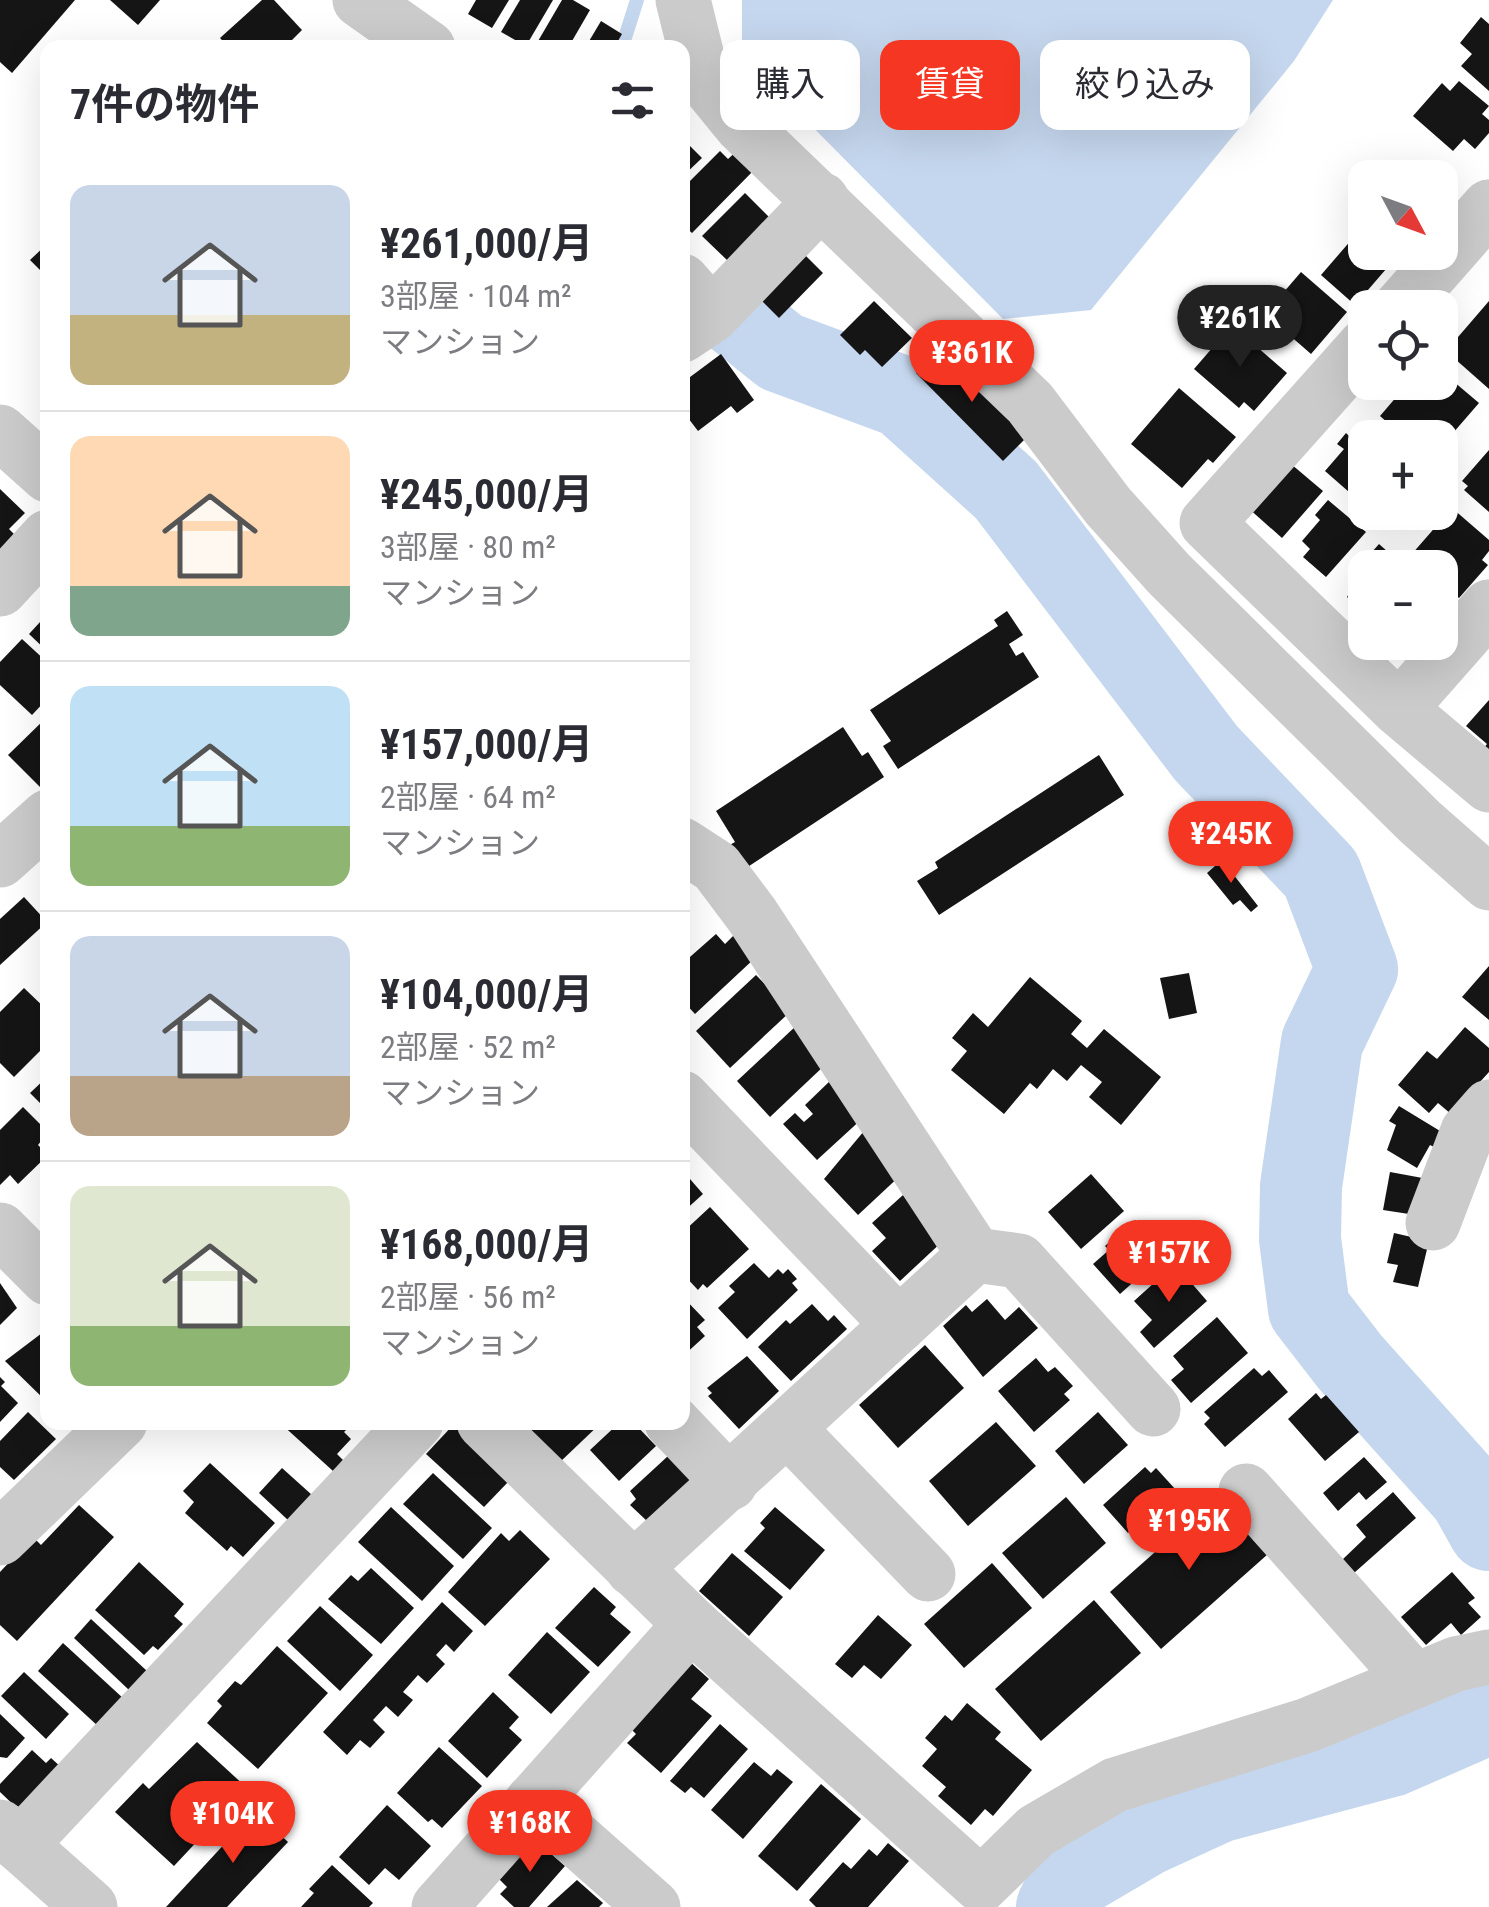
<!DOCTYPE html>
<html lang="ja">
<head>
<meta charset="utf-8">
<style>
  body { margin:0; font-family:"Roboto Condensed","Noto Sans JP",sans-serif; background:#f2f2f3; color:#2b2b33; height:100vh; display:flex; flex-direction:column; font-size:38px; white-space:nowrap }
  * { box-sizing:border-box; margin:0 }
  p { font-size:32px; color:#7c7c81 }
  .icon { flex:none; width:55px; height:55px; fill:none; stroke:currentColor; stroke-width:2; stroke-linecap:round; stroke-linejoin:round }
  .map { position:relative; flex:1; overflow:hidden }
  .details { position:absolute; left:40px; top:40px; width:650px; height:1390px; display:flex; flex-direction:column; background:#fff; border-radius:20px; box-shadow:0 10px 40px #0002 }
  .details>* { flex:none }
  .guide { position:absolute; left:720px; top:40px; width:618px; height:90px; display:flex; gap:20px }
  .needle { width:65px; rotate:131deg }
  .controls { position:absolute; left:1348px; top:160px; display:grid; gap:20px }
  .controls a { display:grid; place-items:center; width:110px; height:110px; border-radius:20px; background:#fff; box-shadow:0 10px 40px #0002; font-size:50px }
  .price { position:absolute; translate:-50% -85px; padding:0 22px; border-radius:35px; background:#f43622; color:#fff; font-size:32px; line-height:65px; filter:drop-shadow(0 2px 5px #0008) }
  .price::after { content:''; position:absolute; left:50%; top:60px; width:30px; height:22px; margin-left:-15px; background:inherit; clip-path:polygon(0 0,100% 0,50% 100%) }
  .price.current { background:#222; color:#fff }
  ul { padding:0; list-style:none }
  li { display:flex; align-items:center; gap:30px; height:250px; padding:0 30px }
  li+li { border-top:2px solid #e1e1e2 }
  li span { display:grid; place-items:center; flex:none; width:280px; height:200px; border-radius:20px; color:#555 }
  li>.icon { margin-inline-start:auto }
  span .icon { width:120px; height:120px; fill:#fffc; stroke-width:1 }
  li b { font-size:42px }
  h2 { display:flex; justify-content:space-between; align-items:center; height:120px; padding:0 30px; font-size:42px }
  .pill { padding:0 35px; border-radius:20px; background:#fff; box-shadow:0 10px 40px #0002; font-size:35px; line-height:90px }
  .pill.current { background:#f43622; color:#fff }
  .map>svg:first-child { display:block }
  .water { fill:#c5d7ee }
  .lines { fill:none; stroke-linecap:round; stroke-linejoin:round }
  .stream { stroke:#c5d7ee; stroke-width:14 }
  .river { stroke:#c5d7ee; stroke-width:82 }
  .building { fill:#151515 }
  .minor { stroke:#cbcbcb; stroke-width:55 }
</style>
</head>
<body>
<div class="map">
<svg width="1489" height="1907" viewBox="0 0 1489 1907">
  <rect width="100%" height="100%" fill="#fff"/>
  <path class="water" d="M742,0H1333L1294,61L1091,310L1003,319L772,86L742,45Z"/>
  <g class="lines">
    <path class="stream" d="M623,44L637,0"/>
    <g class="river">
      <path d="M735,315L781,352L903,397L1006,490L1206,753L1321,874L1357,969L1322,1042L1301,1186L1300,1239L1309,1309L1350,1362L1470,1496L1489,1530"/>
      <path d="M1057,1907L1071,1879L1146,1835L1218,1802L1391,1756L1469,1722L1489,1707"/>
    </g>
  </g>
  <g class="building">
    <path d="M0,0H75L12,73L0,62Z"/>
    <path d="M110,0H160L138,25Z"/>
    <path d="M262,0H274L302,30L284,48H229L220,38Z"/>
    <path d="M476,0H509L492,28L468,14Z"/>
    <path d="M520,0H553L526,46L501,32Z"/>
    <path d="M562,0H573L590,10L568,48H534Z"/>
    <path d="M1481,17L1489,24V91L1461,66L1472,54L1460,43Z"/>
    <path d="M601,21L622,34L614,48H585Z"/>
    <path d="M1459,81L1489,106L1482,114L1489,120V133L1475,149L1464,139L1453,151L1413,116L1442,83L1450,91Z"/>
    <path d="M682,138L702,158L682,177Z"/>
    <path d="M740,148L758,166L692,233L682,224V189L720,151L728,159Z"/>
    <path d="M745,193L770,218L728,261L702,236Z"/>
    <path d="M1359,231L1365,236V252H1384L1393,261L1355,305L1321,275Z"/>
    <path d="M48,243V278L30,260Z"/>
    <path d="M797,247L823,273L779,318L752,291Z"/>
    <path d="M1301,272L1347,312L1311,354L1265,314Z"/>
    <path d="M874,301L912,338L882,367L865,350L860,355L840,335Z"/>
    <path d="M1489,301V389L1446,351Z"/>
    <path d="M1232,325L1287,373L1254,411L1244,402L1239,408L1194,369Z"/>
    <path d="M940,349L1028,436L1003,461L916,373Z"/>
    <path d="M721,354L754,400L737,413L731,406L698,431L682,410V383Z"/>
    <path d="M1440,370L1479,403L1440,448V438H1405L1380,416L1404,388L1411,395L1422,382H1440Z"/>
    <path d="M1179,388L1236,437L1213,463L1208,459L1182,488L1131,444Z"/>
    <path d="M1370,422L1388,438H1365V506L1325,471L1344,449L1337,444L1346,433L1354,441Z"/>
    <path d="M1489,450V512L1464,490L1468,486L1462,481Z"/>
    <path d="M1291,464L1323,491L1282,538L1247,507Z"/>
    <path d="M0,489L25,513L9,529L15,535L0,551Z"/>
    <path d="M1328,500L1366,532L1326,577L1303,557L1310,549L1302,541L1320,520L1315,515Z"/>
    <path d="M1452,508L1489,540V551L1482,560L1488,565L1459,598L1440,581V568H1425L1411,555Z"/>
    <path d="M1379,544L1406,568H1365L1364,561Z"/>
    <path d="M1365,568V613L1347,597Z"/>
    <path d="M1007,611L1023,635L1009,644L1016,656L1023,652L1039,677L898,769L883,746L891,741L870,710L998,626L994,620Z"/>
    <path d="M41,621L48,627V652L29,634Z"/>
    <path d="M22,639L48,663V698L32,715L0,685V662Z"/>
    <path d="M1489,700V758L1481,751L1487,744L1466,726Z"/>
    <path d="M48,716V781L41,788L8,755Z"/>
    <path d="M843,727L862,756L868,752L884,777L743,870L728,846L735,842L716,811Z"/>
    <path d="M1099,755L1124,795L939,915L917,881L938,868L935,862Z"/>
    <path d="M1222,860L1258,906L1251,912L1240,900L1233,905L1207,873Z"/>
    <path d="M24,897L47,922L0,965V919Z"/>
    <path d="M716,934L725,944L734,935L755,958L695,1014L682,1000V964Z"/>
    <path d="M1489,966V1020L1462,997Z"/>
    <path d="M1189,973L1197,1013L1169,1019L1160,978Z"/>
    <path d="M756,975L791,1011L730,1068L696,1031Z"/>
    <path d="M1030,977L1082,1021L1071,1034L1087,1048L1104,1029L1161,1077L1121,1125L1089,1097L1102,1082L1081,1065L1067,1081L1053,1069L1037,1089L1030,1083L1004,1114L951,1070L967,1051L952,1038L973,1013L988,1027Z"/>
    <path d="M24,988L48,1011V1043L14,1077L0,1063V1012Z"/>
    <path d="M797,1025L826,1064L770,1117L737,1081Z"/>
    <path d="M1465,1027L1489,1048V1072L1451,1114L1438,1103L1429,1113L1398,1085L1427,1051L1437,1059Z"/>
    <path d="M48,1076V1111L30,1093Z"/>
    <path d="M831,1080L865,1116L817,1160L783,1124L795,1113L804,1122L813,1114L805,1105Z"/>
    <path d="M1399,1106L1445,1134L1436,1148L1430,1145L1417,1168L1387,1150L1396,1125L1389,1121Z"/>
    <path d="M23,1107L48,1132L38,1145L48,1155L18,1184L10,1175L0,1185V1130Z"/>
    <path d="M864,1131L903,1173L858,1215L824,1179Z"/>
    <path d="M1390,1172L1428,1179L1422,1216L1383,1210Z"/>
    <path d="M1091,1174L1124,1211L1081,1249L1048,1212Z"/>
    <path d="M690,1179L703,1194L682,1213V1186Z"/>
    <path d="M903,1195L945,1239L900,1281L872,1251L886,1238L872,1223Z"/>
    <path d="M710,1207L749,1249L707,1288L703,1284L698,1290L682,1273V1233Z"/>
    <path d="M1135,1220L1165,1254L1120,1294L1093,1264L1109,1250L1105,1246Z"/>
    <path d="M1394,1233L1429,1241L1418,1287L1393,1282L1398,1265L1387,1263Z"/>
    <path d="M754,1263L769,1278L778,1269L783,1274L788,1269L797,1279L792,1283L798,1290L747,1339L718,1308L735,1292L729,1286Z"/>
    <path d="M1175,1264L1207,1301L1154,1348L1140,1332L1152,1320L1134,1301Z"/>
    <path d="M0,1283L17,1308L0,1325Z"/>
    <path d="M682,1296L705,1320L697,1327L705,1336L682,1357Z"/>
    <path d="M987,1299L1005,1320L1019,1307L1038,1328L983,1377L943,1326L966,1305L972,1312Z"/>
    <path d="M812,1304L828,1321L834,1315L847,1329L791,1381L758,1347L786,1320L790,1324Z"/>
    <path d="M1217,1317L1248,1353L1191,1403L1171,1380L1184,1369L1173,1356Z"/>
    <path d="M46,1330L48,1332V1403L5,1361Z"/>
    <path d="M925,1345L964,1388L898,1448L859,1405Z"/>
    <path d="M747,1356L779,1391L739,1429L708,1396L712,1393L707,1388Z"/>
    <path d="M1036,1358L1048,1372L1055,1367L1073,1386L1064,1394L1070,1400L1034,1432L998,1391Z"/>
    <path d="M1254,1368L1262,1376L1269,1370L1288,1392L1225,1447L1204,1424L1210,1418L1204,1412Z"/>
    <path d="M0,1377L5,1382L1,1386L18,1403L0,1422Z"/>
    <path d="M1316,1393L1321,1399L1326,1395L1359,1432L1325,1461L1288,1419Z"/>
    <path d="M28,1412L56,1439L14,1480L0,1467V1441Z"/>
    <path d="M1098,1412L1128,1445L1084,1484L1055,1451Z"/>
    <path d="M279,1422H354L344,1432L351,1439L337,1454L343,1460L333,1471Z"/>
    <path d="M536,1422H602L559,1463L528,1430Z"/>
    <path d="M620,1422H633L656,1446L619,1481L590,1450Z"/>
    <path d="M996,1422L1036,1466L968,1526L929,1481Z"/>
    <path d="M454,1424L512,1478L484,1507L426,1454Z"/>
    <path d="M668,1456L695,1478L648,1522L630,1505L636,1499L630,1491Z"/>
    <path d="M1364,1457L1387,1482L1366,1500L1359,1492L1338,1511L1323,1493Z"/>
    <path d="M210,1463L275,1523L243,1557L231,1546L227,1551L185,1513L194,1502L183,1491Z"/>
    <path d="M1145,1467L1151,1473L1156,1468L1176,1490L1128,1533L1103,1505Z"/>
    <path d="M282,1468L312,1495L289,1521L259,1493Z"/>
    <path d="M433,1473L492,1528L463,1559L403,1504Z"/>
    <path d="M1393,1492L1416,1518L1354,1573L1342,1560L1366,1537L1356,1525Z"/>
    <path d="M1066,1497L1106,1543L1043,1599L1002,1553Z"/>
    <path d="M1217,1497L1268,1554L1161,1649L1110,1592Z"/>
    <path d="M79,1505L114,1537L17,1641L0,1625V1572L33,1537L41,1545Z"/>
    <path d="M391,1507L454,1566L422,1601L358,1542Z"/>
    <path d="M775,1507L825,1550L790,1590L744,1551L765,1528L760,1523Z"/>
    <path d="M520,1530L550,1559L485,1626L448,1592L501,1533L509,1541Z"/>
    <path d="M732,1553L783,1597L749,1636L699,1591Z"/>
    <path d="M139,1562L184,1604L174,1616L183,1624L158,1650L153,1646L144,1655L95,1610Z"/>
    <path d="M992,1563L1032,1608L964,1668L924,1624Z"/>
    <path d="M371,1568L414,1608L381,1644L328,1599L351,1575L358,1581Z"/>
    <path d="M1452,1572L1475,1598L1468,1603L1481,1617L1461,1635L1451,1623L1426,1645L1401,1617Z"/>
    <path d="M594,1587L616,1607L610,1614L631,1632L598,1667L555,1628Z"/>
    <path d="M1094,1600L1141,1653L1041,1741L995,1689Z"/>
    <path d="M442,1602L473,1631L454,1652L446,1644L436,1655L445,1664L427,1683L418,1675L403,1692L413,1700L398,1717L386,1706L373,1720L385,1732L370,1748L360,1740L347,1755L323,1732Z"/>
    <path d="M320,1606L373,1655L340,1691L287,1641Z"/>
    <path d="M878,1615L912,1645L881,1679L864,1665L852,1678L835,1664Z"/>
    <path d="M91,1619L147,1671L129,1690L74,1638Z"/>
    <path d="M547,1632L590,1672L551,1714L508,1675Z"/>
    <path d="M63,1643L124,1699L99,1727L38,1671Z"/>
    <path d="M277,1646L328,1693L258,1769L207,1723L222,1706L217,1701L235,1681L241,1685Z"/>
    <path d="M689,1661L709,1679L691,1699L712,1716L661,1773L627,1743L636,1734L630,1728Z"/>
    <path d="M24,1672L69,1714L46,1739L1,1696Z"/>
    <path d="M493,1692L519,1717L509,1728L522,1740L487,1778L448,1741Z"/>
    <path d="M967,1703L1001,1732L995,1739L1032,1770L993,1816L985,1809L971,1825L938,1796L946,1787L922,1766L937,1749L925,1738L945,1715L952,1721Z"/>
    <path d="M0,1714L25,1738L7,1758L0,1757Z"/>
    <path d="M720,1724L748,1749L704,1798L691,1787L685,1793L670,1781Z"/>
    <path d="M197,1742L247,1788L174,1866L115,1812L143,1783L149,1789Z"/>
    <path d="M439,1747L482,1786L442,1828L432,1819L428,1822L397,1793Z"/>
    <path d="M32,1750L46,1763L51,1758L62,1768L21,1812L0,1792V1784Z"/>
    <path d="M754,1762L771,1776L777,1769L793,1782L743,1839L711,1810Z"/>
    <path d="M821,1784L861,1819L797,1891L758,1856Z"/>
    <path d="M387,1805L431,1846L399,1880L385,1868L369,1885L339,1857Z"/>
    <path d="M255,1811L288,1842L227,1907H166Z"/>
    <path d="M534,1839L565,1866L529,1907H514L500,1894L507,1887L499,1879Z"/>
    <path d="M888,1843L909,1861L868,1907H816L809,1900L843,1862L851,1869L869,1849L877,1856Z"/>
    <path d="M332,1865L373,1903L369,1907H301L314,1893L309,1889Z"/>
    <path d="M577,1880L603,1903L599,1907H547Z"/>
  </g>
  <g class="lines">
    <g class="minor">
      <path d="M360,0L428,48"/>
      <path d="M683,0L702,77L742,126L1030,403L1108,506L1169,574L1420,822L1489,883"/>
      <path d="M682,281L712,315"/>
      <path d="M1400,308L1489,207"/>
      <path d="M682,335L712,315L822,200"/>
      <path d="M1365,346L1207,523L1399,709L1489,785"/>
      <path d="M0,432L48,475"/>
      <path d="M0,589L48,537"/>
      <path d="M1399,709L1489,607"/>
      <path d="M682,845L716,867L752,915L975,1255"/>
      <path d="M0,860L48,817"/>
      <path d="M682,1098L899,1325"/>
      <path d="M1433,1223L1468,1131L1489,1107"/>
      <path d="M0,1230L48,1278"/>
      <path d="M484,1422L691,1624L981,1885L1036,1831L1115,1785L1308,1725L1456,1664L1489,1657"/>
      <path d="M672,1422L730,1483"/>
      <path d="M789,1430L928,1574"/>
      <path d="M1246,1491L1415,1681"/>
      <path d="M0,1538L120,1422"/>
      <path d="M633,1569L975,1255L1019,1261L1153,1409"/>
      <path d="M533,1801L653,1907"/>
      <path d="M0,1827L90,1907"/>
      <path d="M20,1845L416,1422"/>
      <path d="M439,1907L691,1624"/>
    </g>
  </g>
</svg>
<div class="controls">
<a><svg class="needle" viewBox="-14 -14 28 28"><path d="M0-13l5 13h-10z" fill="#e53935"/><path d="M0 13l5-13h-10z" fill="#7c7c81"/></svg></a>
<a><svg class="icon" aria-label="locate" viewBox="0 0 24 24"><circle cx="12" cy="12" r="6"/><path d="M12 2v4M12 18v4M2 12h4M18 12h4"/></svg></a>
<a>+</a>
<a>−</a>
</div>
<b class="price current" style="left:1240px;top:370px">¥261K</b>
<b class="price" style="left:972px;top:405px">¥361K</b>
<b class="price" style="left:1231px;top:886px">¥245K</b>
<b class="price" style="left:1169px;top:1305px">¥157K</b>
<b class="price" style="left:1189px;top:1573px">¥195K</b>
<b class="price" style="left:233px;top:1866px">¥104K</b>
<b class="price" style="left:530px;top:1875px">¥168K</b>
<div class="guide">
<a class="pill">購入</a>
<a class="pill current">賃貸</a>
<a class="pill">絞り込み</a>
</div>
<section class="details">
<h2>7件の物件<svg class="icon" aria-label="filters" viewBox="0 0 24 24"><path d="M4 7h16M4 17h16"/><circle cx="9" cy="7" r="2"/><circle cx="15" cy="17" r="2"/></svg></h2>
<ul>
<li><span style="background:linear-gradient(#c9d6e8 65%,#c2b280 0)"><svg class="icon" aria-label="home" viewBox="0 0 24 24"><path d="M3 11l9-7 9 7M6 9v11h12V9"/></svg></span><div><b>¥261,000/月</b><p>3部屋 · 104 m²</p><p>マンション</p></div></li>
<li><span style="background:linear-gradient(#ffd9b3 75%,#7fa58c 0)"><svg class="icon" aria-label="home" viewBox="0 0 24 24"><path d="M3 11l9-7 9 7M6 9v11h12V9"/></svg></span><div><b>¥245,000/月</b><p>3部屋 · 80 m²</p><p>マンション</p></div></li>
<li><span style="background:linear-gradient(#bfe0f5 70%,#8fb573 0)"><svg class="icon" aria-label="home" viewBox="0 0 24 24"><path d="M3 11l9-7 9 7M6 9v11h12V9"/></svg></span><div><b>¥157,000/月</b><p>2部屋 · 64 m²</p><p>マンション</p></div></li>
<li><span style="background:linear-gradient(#c9d6e8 70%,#b9a48a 0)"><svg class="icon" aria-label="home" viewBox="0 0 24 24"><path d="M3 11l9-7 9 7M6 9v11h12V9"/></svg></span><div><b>¥104,000/月</b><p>2部屋 · 52 m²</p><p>マンション</p></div></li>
<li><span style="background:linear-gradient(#dfe7d0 70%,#8fb573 0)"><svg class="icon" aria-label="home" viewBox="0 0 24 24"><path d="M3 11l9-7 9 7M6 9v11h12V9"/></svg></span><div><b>¥168,000/月</b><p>2部屋 · 56 m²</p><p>マンション</p></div></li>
</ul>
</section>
</div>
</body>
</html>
